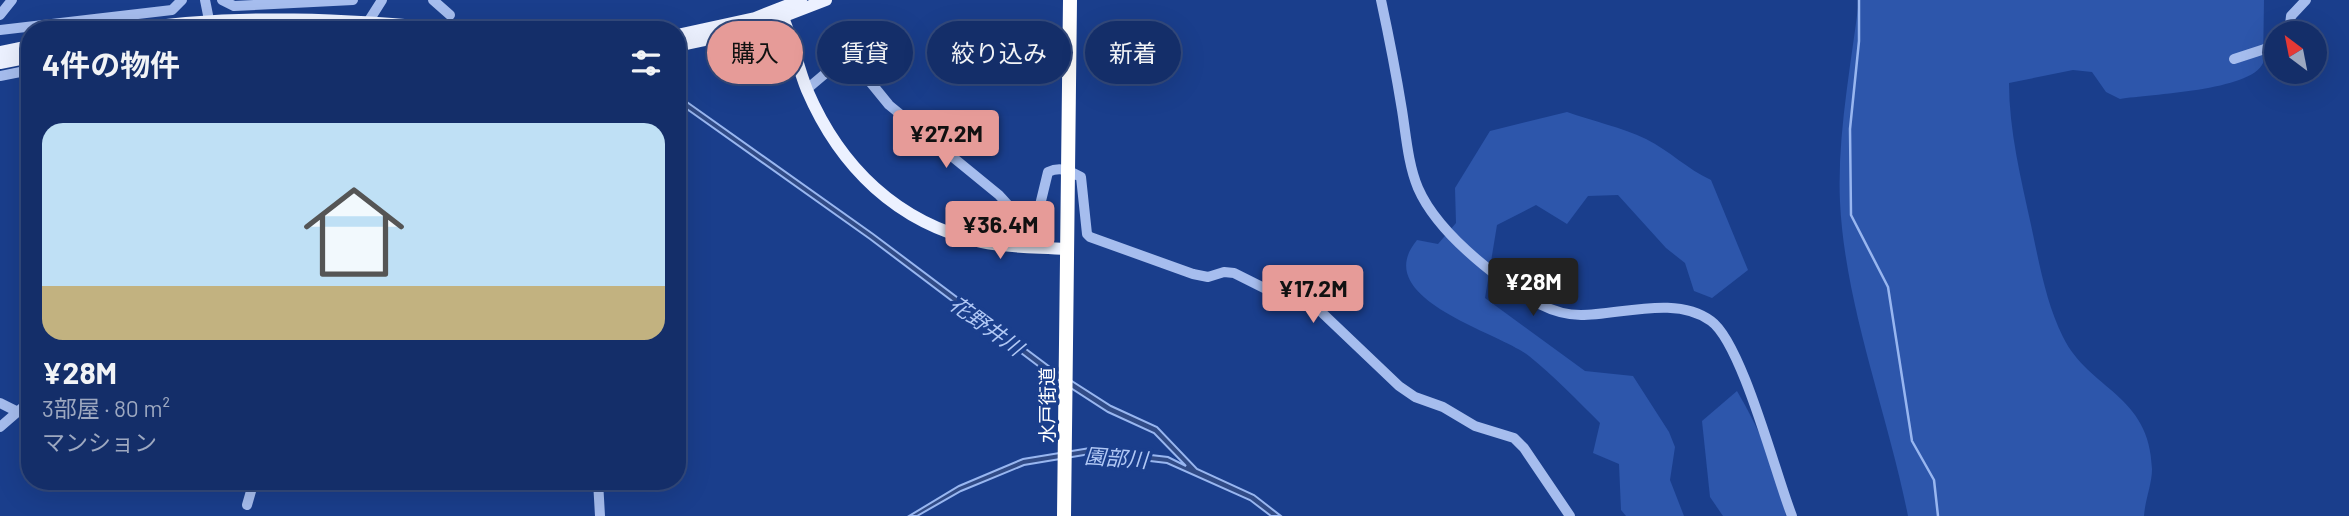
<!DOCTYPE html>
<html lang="ja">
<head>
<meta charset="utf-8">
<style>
  body { margin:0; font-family:Barlow,"Noto Sans JP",sans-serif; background:#213a71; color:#f1f3f6; height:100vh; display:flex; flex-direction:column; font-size:26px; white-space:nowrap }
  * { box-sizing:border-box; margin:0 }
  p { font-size:23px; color:#9da8c0 }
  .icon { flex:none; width:38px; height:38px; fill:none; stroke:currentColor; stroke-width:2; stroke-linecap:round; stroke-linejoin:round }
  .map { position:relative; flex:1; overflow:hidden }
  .panel { position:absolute; left:21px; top:21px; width:665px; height:469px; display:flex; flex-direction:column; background:#142e69; border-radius:28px; box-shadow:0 7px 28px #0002,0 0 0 2px #334a7d }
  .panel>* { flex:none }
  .hud { position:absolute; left:707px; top:21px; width:665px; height:63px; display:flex; gap:14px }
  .needle { width:46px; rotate:328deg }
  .controls { position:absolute; left:2264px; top:21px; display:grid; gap:14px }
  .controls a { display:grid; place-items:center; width:63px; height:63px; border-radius:50%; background:#142e69; box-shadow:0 7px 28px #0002,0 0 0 2px #334a7d; font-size:35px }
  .price { position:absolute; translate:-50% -60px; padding:0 16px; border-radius:7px; background:#e69b98; color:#111; font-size:23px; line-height:46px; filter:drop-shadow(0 2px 4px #0008) }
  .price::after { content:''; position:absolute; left:50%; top:42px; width:21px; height:16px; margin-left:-10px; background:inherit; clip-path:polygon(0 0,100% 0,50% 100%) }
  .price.current { background:#222; color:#fff }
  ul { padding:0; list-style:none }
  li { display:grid; align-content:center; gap:14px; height:371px; padding:0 21px }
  li span { display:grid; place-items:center; height:217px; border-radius:21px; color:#555 }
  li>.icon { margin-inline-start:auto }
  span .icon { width:126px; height:126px; fill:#fffc; stroke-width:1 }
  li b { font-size:30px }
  h2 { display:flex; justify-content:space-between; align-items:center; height:84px; padding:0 21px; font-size:30px }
  .chip { padding:0 24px; border-radius:32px; background:#142e69; box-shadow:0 7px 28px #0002,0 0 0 2px #334a7d; font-size:24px; line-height:63px }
  .chip.current { background:#e69b98; color:#111 }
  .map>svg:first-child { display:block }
  .green { fill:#2d56ab }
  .water { fill:#314b86; stroke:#98b6f0; stroke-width:2 }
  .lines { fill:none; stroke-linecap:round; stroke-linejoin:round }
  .stream { stroke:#98b6f0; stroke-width:2.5 }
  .minor { stroke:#a6bdee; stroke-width:10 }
  .major { stroke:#ecf1ff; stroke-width:12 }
  .highway { stroke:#fff; stroke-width:14 }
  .labels { text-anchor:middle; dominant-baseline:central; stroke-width:7; stroke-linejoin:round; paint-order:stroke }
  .street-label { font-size:19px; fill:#fff; stroke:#1a3e8c }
  .water-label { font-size:21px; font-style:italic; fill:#b1c8f5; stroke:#1a3e8c }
</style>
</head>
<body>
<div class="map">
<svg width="2349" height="516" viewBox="0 0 2349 516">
  <rect width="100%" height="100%" fill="#1a3e8c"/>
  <g class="green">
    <path d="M1859,0H2264L2263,63C2251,91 2150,94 2120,99L2106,92L2092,72L2073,70L2009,83C2009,130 2021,179 2031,225C2039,262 2046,303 2063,337C2089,390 2150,394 2152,469C2152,484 2145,500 2144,516H1908C1888,414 1845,306 1840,202C1837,136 1851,66 1859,0Z"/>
    <path d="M1567,112C1592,121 1621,127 1646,139C1670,151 1687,169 1711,180L1748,270L1712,298L1694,291L1685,263L1666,248L1618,195L1588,196L1567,224L1536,205L1497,225L1485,298L1585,371L1633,376L1669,432L1675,447L1670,480L1684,516H1626L1621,510L1619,464L1593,453L1600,423C1577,400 1554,376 1529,356C1499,332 1368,299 1417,240L1438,244L1456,223L1455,188L1490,131Z"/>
    <path d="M1737,391C1763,436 1774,465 1786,516H1723L1710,497L1702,421Z"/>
  </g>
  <path class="water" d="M677,95L873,234L1050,367L1111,406L1157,427L1197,469L1254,495L1281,516H1271L1250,500L1167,463L1090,454L1024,465L961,491L917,516H909L959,486L1023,459L1090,448L1168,457L1186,466L1154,433L1108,412L1046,372L870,239L677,102Z"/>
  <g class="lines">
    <path class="stream" d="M1859,0V41L1850,129L1851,215L1888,287L1912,441L1934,480L1938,516"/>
    <g class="minor">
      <path d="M205,0L211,30"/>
      <path d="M222,0L234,6L353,0"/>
      <path d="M433,0L450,15"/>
      <path d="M1381,0C1389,37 1396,73 1402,110C1406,135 1408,164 1418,188C1434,225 1473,258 1504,281C1527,298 1551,315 1581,315C1620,315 1676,295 1711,321C1742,343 1776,476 1792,516"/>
      <path d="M0,15L12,0"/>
      <path d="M0,30L172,10L182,0"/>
      <path d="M363,30L382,0"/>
      <path d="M2289,33L2291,16L2306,0"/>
      <path d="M2234,59L2277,45"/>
      <path d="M0,76L30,70"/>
      <path d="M807,89L833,67L849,62L858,67L889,105L999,195L1020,218H1029L1040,205L1048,172C1061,166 1069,171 1081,177L1087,234L1090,237L1193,274L1208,277L1224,272L1234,273L1266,289L1294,293L1316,307L1399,386L1415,397L1443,407L1475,426L1514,438L1524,448L1570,516"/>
      <path d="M0,403L18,412"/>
      <path d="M0,427L30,401"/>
      <path d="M598,481L600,516"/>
      <path d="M247,505L254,481"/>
    </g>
    <g class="major">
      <path d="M779,9C792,34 796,63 807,90C840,167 897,223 981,242C1008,248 1038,247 1066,249"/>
      <path d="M128,30C238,13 350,19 460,30"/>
      <path d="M746,33L775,39L793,61"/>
      <path d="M677,35L755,18L801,0"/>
      <path d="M677,46L743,32L826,0"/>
      <path d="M0,52L30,46"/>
      <path d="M0,63L30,57"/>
    </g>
    <path class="highway" d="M1064,516L1070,0"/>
  </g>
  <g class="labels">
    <g class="street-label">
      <text transform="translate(1046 405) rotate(-90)">水戸街道</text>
    </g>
    <g class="water-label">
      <text transform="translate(987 325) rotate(36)">花野井川</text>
      <text transform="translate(1116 457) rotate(4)">園部川</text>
    </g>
  </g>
</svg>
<div class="controls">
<a><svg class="needle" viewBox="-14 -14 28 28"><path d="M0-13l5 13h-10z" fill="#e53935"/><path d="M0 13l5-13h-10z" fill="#9da8c0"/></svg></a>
</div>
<b class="price" style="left:946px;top:170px">¥27.2M</b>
<b class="price" style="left:1000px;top:261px">¥36.4M</b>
<b class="price current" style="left:1533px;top:318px">¥28M</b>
<b class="price" style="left:1313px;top:325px">¥17.2M</b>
<div class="hud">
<a class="chip current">購入</a>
<a class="chip">賃貸</a>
<a class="chip">絞り込み</a>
<a class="chip">新着</a>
</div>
<section class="panel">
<h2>4件の物件<svg class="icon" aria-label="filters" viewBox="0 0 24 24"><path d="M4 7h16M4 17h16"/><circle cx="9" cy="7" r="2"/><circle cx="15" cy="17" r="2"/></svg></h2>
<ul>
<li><span style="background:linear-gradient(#bfe0f5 75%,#c2b280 0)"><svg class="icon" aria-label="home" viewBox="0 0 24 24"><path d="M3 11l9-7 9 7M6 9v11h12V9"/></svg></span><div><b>¥28M</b><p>3部屋 · 80 m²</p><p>マンション</p></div></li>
</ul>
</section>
</div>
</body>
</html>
